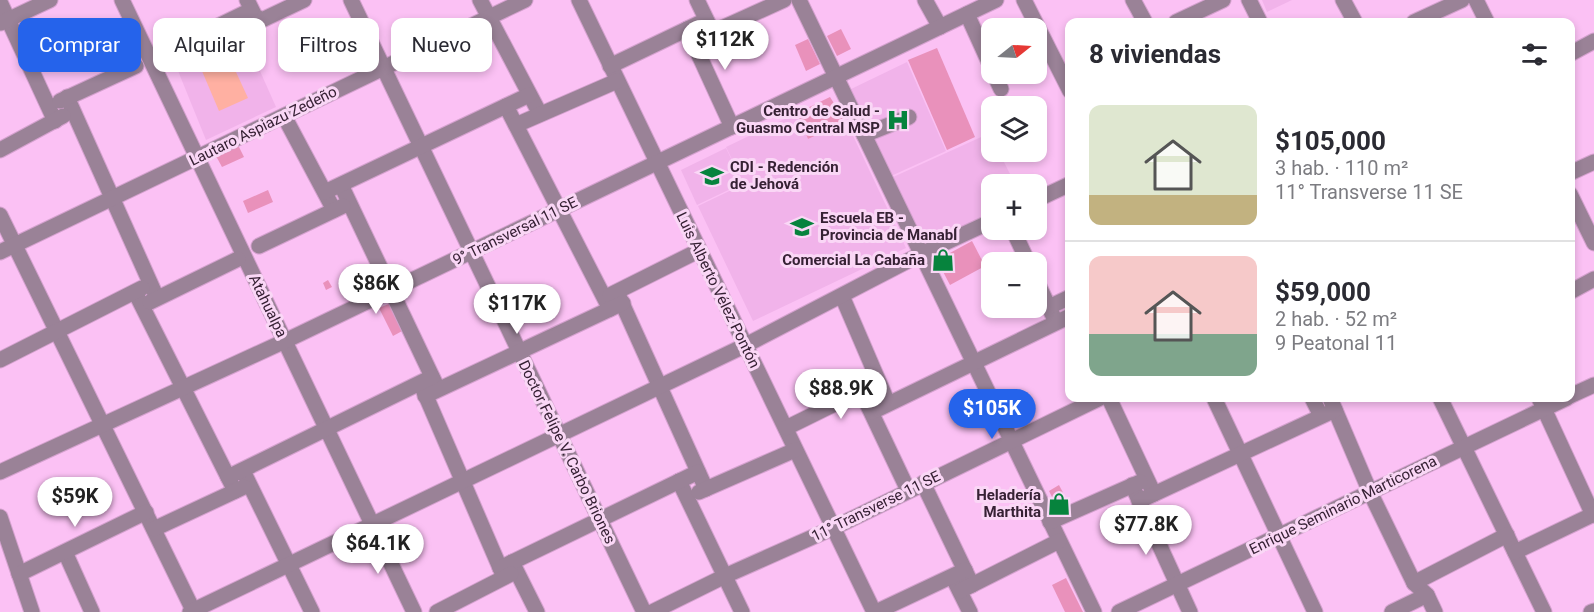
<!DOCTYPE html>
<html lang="es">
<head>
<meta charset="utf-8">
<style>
  body { margin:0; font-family:Roboto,sans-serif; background:#f2f2f3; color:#2b2b33; height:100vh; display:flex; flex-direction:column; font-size:22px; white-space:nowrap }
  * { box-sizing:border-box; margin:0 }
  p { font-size:20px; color:#7c7c81 }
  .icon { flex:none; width:33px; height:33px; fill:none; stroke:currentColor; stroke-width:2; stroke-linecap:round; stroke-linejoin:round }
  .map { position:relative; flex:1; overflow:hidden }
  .panel { position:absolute; left:1065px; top:18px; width:510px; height:384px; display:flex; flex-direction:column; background:#fff; border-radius:12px; box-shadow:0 3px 9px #0003 }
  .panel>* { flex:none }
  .banner { position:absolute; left:18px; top:18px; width:570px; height:54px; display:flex; gap:12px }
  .needle { width:39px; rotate:72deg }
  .fabs { position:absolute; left:981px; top:18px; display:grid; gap:12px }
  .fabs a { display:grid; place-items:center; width:66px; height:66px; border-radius:12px; background:#fff; box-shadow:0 3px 9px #0003; font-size:30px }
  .price { position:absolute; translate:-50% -51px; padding:0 14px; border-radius:21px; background:#fff; color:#222; font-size:20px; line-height:39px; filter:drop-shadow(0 2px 3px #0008) }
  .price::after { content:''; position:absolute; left:50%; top:36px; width:18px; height:14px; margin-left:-9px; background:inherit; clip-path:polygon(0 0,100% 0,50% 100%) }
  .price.active { background:#2563eb; color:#fff }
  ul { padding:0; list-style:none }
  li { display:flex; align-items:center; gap:18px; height:150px; padding:0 24px }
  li+li { border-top:2px solid #e1e1e2 }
  li span { display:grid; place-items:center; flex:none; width:168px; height:120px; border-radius:12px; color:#555 }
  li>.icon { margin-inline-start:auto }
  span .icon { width:72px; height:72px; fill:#fffc; stroke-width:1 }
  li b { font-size:26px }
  h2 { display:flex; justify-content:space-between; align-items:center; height:72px; padding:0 24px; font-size:26px }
  .pill { padding:0 21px; border-radius:12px; background:#fff; box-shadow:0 3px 9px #0003; font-size:21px; line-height:54px }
  .pill.active { background:#2563eb; color:#fff }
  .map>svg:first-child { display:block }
  .built { fill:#f1b3ea }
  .green { fill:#ffb0a2 }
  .building { fill:#e991bb }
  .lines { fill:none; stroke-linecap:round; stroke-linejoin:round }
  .minor-casing { stroke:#d4a1ce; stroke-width:17 }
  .minor { stroke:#9a8297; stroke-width:15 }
  .labels { text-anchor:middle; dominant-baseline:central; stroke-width:6; stroke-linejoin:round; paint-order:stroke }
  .poi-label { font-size:15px; font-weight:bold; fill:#362134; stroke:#fad7f6; text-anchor:end }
  .street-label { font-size:15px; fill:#362134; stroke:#fad7f6 }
</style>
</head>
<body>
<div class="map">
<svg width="1594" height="612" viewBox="0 0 1594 612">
  <rect width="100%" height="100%" fill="#fbc1f4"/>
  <g class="built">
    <path d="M1262,0H1292L1267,12Z"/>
    <path d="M240,26L276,107L206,140L172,56Z"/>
    <path d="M907,62L946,151L891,176L849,90Z"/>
    <path d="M797,113L808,139L847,123L906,248L753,321L698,206L744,184L726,147Z"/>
    <path d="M990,133L992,152H999L1015,184H992L991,213L924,245L891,178Z"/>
    <path d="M726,148L743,183L697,205L681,170Z"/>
  </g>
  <path class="green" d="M230,59L248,98L219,111L202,71Z"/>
  <g class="building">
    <path d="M841,29L851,49L837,56L827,36Z"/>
    <path d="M808,39L820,64L806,71L795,45Z"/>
    <path d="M937,48L975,137L947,150L908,60Z"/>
    <path d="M830,97L846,122L808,139L797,113Z"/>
    <path d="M238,145L244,157L222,167L216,156Z"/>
    <path d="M268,190L273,202L248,213L243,201Z"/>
    <path d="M972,241L985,266L950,285L937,260Z"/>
    <path d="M328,280L332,287L326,290L323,283Z"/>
    <path d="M391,303L404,330L393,336L379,308Z"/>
    <path d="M1059,485L1069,504L1058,509L1049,491Z"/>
    <path d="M1066,578L1083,612H1065L1052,585Z"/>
  </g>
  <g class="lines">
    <g class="minor-casing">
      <g id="minor">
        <path d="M122,0L414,612"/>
        <path d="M247,0L255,16L262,20L304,0"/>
        <path d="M351,0L644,612"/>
        <path d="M480,0L540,114"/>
        <path d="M579,0L874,612"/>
        <path d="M697,0L710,27"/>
        <path d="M799,0L1094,612"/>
        <path d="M925,0L940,27"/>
        <path d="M1024,0L1070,91"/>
        <path d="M1133,0L1145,22"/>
        <path d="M1249,0L1260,22"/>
        <path d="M1343,0L1355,22"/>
        <path d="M1476,0L1487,22"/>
        <path d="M0,2L55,121"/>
        <path d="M967,14L992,69"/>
        <path d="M1176,22L1223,0"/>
        <path d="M1414,22L1462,0"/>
        <path d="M1,23L50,0"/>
        <path d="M687,29L732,127"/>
        <path d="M693,41L784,0"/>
        <path d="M163,53L251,10"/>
        <path d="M1570,54L1594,41"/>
        <path d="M610,66L706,20"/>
        <path d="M994,74L1001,89"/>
        <path d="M67,97L157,298"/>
        <path d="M60,101L136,66"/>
        <path d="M506,106L610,309"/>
        <path d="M284,116L334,210"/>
        <path d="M516,125L617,81"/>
        <path d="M864,135L909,117"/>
        <path d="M0,150L63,116"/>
        <path d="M1570,173L1594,162"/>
        <path d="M341,185L438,389"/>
        <path d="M325,192L529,95"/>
        <path d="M1570,194L1594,243"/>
        <path d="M1036,200L1070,184"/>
        <path d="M0,215L194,612"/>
        <path d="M1013,230L1028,262"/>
        <path d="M259,246L343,206"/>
        <path d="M0,252L525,0"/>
        <path d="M1036,280L1056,322"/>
        <path d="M135,292L235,491"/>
        <path d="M617,292L706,489"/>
        <path d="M1570,292L1594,279"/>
        <path d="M610,295L698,251"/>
        <path d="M842,296L888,403"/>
        <path d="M150,302L238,259"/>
        <path d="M1049,307L1070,297"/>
        <path d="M0,360L142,288"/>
        <path d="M422,387L504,577"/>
        <path d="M861,391L908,490"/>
        <path d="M425,396L623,303"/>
        <path d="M1570,396L1594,385"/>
        <path d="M1109,398L1154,494"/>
        <path d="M1214,398L1315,612"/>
        <path d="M1312,398L1321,416"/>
        <path d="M1330,398L1370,492L1414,583L1427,595L1435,612"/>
        <path d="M1440,398L1544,612"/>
        <path d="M1539,398L1593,515"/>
        <path d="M872,412L1070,316"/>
        <path d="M786,428L869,387"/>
        <path d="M243,471L312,612"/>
        <path d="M0,472L285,341L996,0"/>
        <path d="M228,477L432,377"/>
        <path d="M679,481L742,612"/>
        <path d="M923,483L972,585"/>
        <path d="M1132,485L1190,612"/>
        <path d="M699,492L795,450"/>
        <path d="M1139,501L1335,410"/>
        <path d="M0,517L32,612"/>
        <path d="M1050,522L1140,482"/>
        <path d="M154,529L244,487"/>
        <path d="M65,552L92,612"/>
        <path d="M1515,552L1594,514"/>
        <path d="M512,562L537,612"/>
        <path d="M500,568L698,472"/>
        <path d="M19,574L146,512"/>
        <path d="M1414,583L1507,535"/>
        <path d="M956,584L970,612"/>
        <path d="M960,591L1059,541"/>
        <path d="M190,612L744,346L921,254L992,221"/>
        <path d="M437,612L511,574"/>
        <path d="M652,612L725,576L833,528L1100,398"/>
        <path d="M876,612L965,570"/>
        <path d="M1119,612L1567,398"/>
        <path d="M1392,612L1427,595"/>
        <path d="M1591,612L1594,611"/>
      </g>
    </g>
    <use href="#minor" class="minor"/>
  </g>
  <defs>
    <g id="hospital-bare" transform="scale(1.8)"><path d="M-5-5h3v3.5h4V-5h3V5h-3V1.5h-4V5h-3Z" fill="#06833d" stroke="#fad7f6" stroke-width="2.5" paint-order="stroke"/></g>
    <g id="school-bare" transform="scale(1.8)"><path d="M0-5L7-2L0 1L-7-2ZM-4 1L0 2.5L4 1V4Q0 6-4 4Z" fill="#06833d" stroke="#fad7f6" stroke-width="2.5" paint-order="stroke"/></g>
    <g id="shop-bare" transform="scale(1.8)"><path d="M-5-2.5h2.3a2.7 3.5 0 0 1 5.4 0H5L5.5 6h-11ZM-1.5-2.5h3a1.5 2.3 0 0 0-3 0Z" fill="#06833d" stroke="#fad7f6" stroke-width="2.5" paint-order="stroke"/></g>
  </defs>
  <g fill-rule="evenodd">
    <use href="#hospital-bare" x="898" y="120"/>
    <use href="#school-bare" x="712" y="176"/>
    <use href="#school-bare" x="802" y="227"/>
    <use href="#shop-bare" x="943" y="260"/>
    <use href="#shop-bare" x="1059" y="504"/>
  </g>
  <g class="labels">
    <g class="poi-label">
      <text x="880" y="111">Centro de Salud -<tspan x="880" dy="17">Guasmo Central MSP</tspan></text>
      <text x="730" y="167" text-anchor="start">CDI - Redención<tspan x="730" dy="17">de Jehová</tspan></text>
      <text x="820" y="218" text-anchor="start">Escuela EB -<tspan x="820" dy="17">Provincia de ManabÍ</tspan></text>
      <text x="925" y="260">Comercial La Cabaña</text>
      <text x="1041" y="495">Heladería<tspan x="1041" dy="17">Marthita</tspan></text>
    </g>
    <g class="street-label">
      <text transform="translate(263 126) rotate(-26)">Lautaro Aspiazu Zedeño</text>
      <text transform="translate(515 231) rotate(-26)">9° Transversal 11 SE</text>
      <text transform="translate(718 290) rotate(64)">Luis Alberto Vélez Pontón</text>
      <text transform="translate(268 306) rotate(64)">Atahualpa</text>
      <text transform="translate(567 452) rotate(64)">Doctor Felipe V. Carbo Briones</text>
      <text transform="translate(1343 505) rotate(-26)">Enrique Seminario Marticorena</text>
      <text transform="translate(876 506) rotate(-26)">11° Transverse 11 SE</text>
    </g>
  </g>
</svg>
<div class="fabs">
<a><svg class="needle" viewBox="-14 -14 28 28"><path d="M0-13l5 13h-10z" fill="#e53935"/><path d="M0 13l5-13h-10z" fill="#7c7c81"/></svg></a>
<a><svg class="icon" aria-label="layers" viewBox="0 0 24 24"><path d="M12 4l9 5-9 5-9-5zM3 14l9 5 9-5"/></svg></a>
<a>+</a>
<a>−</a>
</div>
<b class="price" style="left:725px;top:71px">$112K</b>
<b class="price" style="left:376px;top:315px">$86K</b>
<b class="price" style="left:517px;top:335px">$117K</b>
<b class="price" style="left:841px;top:420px">$88.9K</b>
<b class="price active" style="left:992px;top:440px">$105K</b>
<b class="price" style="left:75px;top:528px">$59K</b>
<b class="price" style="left:1146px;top:556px">$77.8K</b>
<b class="price" style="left:378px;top:575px">$64.1K</b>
<div class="banner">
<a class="pill active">Comprar</a>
<a class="pill">Alquilar</a>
<a class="pill">Filtros</a>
<a class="pill">Nuevo</a>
</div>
<section class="panel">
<h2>8 viviendas<svg class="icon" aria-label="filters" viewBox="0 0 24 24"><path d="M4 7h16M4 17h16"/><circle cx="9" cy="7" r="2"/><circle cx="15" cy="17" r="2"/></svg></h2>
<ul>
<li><span style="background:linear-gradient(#dfe7d0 75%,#c2b280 0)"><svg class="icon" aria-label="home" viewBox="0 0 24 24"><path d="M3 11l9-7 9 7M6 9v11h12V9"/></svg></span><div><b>$105,000</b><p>3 hab. · 110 m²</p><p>11° Transverse 11 SE</p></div></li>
<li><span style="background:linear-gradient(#f6c9c9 65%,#7fa58c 0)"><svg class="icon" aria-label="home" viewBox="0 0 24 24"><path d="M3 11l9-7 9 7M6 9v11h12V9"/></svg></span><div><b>$59,000</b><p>2 hab. · 52 m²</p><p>9 Peatonal 11</p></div></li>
</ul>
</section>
</div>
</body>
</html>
